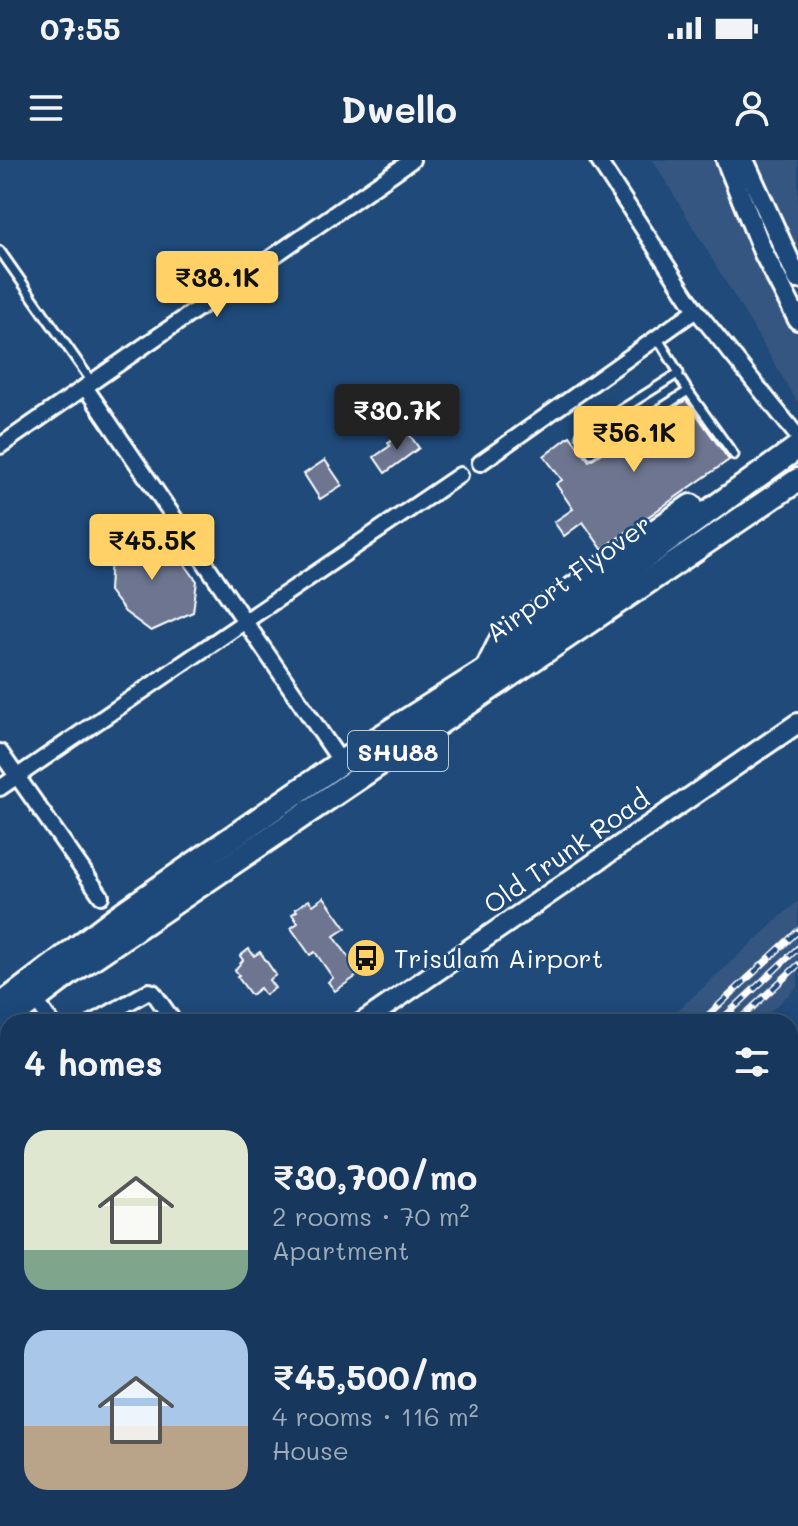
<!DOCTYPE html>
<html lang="en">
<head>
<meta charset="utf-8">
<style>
  body { margin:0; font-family:Mali,sans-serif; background:#244365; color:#f1f3f6; height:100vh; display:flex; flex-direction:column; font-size:30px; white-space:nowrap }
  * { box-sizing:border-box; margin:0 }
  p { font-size:26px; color:#9eacbb }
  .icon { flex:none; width:44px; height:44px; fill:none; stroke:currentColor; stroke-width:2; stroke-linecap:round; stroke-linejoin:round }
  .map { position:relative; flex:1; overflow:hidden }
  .panel { position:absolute; left:0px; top:854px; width:798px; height:512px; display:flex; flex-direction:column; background:#17385c; border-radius:24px 24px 0 0; box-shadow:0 4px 20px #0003,0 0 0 2px #365272 }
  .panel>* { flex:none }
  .price { position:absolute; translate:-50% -68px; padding:0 18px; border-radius:8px; background:#ffd166; color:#111; font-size:26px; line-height:52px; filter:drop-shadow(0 2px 4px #0008) }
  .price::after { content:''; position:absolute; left:50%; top:48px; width:24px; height:18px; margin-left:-12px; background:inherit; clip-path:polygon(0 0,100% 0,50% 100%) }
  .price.current { background:#222; color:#fff }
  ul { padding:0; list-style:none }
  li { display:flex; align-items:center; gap:24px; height:200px; padding:0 24px }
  li span { display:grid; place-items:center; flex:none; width:224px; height:160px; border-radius:24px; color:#555 }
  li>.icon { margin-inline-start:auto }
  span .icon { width:96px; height:96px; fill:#fffc; stroke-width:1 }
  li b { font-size:34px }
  h2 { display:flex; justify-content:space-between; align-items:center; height:96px; padding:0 24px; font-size:34px }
  .status { display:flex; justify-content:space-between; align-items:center; height:56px; padding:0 40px; background:#17385c; direction:ltr }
  .status svg { height:22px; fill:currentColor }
  header { display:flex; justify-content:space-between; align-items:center; height:104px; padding:0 24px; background:#17385c; font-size:36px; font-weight:700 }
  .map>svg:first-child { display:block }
  .built { fill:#365781 }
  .green { fill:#557b81; stroke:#aabdc0; stroke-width:2 }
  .building { fill:#6d7490; stroke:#fff; stroke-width:2 }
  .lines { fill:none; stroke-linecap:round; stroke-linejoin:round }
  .service-casing { stroke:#fff; stroke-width:13 }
  .minor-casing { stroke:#fff; stroke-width:20 }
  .tertiary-casing { stroke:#fff; stroke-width:24 }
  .primary-casing { stroke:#fff; stroke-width:28 }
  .service { stroke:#1f4a7a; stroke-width:7 }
  .minor { stroke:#1f4a7a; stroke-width:14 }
  .tertiary { stroke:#1f4a7a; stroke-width:18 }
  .primary { stroke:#1f4a7a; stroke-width:22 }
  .rail-casing { stroke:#fff; stroke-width:7 }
  .rail { stroke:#1f4a7a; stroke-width:4; stroke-dasharray:12; stroke-linecap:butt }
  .labels { text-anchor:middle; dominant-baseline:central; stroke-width:6; stroke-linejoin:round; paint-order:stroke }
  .shield { fill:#1f4a7a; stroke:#bcc9d7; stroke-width:2 }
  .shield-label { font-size:24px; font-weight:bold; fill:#fff }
  .street-label { font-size:26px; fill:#fff; stroke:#1f4a7a }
  .poi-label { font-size:26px; fill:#fff; stroke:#1f4a7a; text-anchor:start }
</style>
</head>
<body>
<div class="status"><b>07:55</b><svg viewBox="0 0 49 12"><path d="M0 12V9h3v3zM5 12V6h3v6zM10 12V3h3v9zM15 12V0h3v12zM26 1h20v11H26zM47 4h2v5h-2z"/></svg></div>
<header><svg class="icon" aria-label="menu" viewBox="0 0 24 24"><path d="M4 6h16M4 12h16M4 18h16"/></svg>Dwello<svg class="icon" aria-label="person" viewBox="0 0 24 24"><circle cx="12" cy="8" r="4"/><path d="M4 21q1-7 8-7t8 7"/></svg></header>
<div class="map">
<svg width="798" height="1366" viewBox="0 0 798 1366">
  <rect width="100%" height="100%" fill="#1f4a7a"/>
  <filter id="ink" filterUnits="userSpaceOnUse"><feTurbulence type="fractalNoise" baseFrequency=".0125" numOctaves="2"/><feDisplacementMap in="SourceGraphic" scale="16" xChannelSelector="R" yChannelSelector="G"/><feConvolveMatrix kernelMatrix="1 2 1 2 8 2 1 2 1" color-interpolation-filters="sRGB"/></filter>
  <g filter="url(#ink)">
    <g class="built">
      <path d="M653,0H798V243Z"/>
      <path d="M798,741V826L759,862H665Z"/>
      <path d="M141,1358H233L225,1366H133Z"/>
    </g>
    <path class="green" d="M798,1243V1366H634L637,1358H790V1248Z"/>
    <g class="building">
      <path d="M686,240L729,300L602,389L583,362L564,376L554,362L573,349L556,324L562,320L544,296L570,276L589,301Z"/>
      <path d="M406,270L419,288L385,313L374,297L390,286L388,283Z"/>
      <path d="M325,300L342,325L320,339L304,314Z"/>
      <path d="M145,372L172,387L197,421L193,452L151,471L125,452L109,431L111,395Z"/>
      <path d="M324,737L346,768L334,776L360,814L335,831L328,822L333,818L315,792L310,795L291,768L298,763L292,754L297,751L295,749L309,740L313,745Z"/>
      <path d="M249,789L254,796L260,792L276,815L269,820L275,828L265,835L260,828L251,835L237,816L239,815L235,810L243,800L240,796Z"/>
    </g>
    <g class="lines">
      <g class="service-casing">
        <g id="service">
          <path d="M0,91L92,222"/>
          <path d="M688,231L734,295"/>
          <path d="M581,275L679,213L657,177"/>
          <path d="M591,293L688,231L678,215"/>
        </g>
      </g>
      <g class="minor-casing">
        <g id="minor">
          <path d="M598,0L696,150L795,273"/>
          <path d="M85,227L341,602"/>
          <path d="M0,286L412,0"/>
          <path d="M480,303L696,150"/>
          <path d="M0,592L101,736"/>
          <path d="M0,628L460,315"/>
          <path d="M35,839L51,862"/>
          <path d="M94,862L149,831L153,832L174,862"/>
          <path d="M790,966L798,962"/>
          <path d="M790,995L798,1004"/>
          <path d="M0,1035L8,1029"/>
          <path d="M0,1064L8,1075"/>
          <path d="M341,1358L346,1366"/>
          <path d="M390,1358L396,1366"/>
          <path d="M514,1358L521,1366"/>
        </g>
      </g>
      <g class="tertiary-casing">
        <g id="tertiary">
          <path d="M726,0L763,92L798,160"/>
          <path d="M744,0L798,119"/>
          <path d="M363,862L798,563"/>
          <path d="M0,1111L8,1106"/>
          <path d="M790,1111L798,1109"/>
          <path d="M312,1366L323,1358"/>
        </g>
      </g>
      <g class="primary-casing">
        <g id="primary">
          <path d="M487,509L502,478L691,346"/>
          <path d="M0,846L117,757L341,602L511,494L798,287"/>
          <path d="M0,866L69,814L798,320"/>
        </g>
      </g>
      <use href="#service" class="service"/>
      <use href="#minor" class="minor"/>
      <use href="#tertiary" class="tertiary"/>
      <use href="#primary" class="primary"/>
      <g class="rail-casing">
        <g id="rail">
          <path d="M701,862L798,771"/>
          <path d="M719,862L798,788"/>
          <path d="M737,862L798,805"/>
          <path d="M164,1366L172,1358"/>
          <path d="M183,1366L192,1358"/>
          <path d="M209,1366L218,1358"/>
        </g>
      </g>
      <use href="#rail" class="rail"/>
    </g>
  </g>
  <defs>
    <g id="bus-disc" transform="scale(2)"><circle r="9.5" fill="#ffd166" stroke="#1f4a7a"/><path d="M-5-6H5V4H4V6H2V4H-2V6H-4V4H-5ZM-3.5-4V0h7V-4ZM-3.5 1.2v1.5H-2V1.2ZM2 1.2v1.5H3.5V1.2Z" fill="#111"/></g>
  </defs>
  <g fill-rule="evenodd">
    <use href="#bus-disc" x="366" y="798"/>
  </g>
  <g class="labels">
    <rect class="shield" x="348" y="571" width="100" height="40" rx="6"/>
    <g class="shield-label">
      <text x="398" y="591">SHU88</text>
    </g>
    <g class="street-label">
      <text transform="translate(568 418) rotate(-36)">Airport Flyover</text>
      <text transform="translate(566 691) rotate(-35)">Old Trunk Road</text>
    </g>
    <g class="poi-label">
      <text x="394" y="798">Trisulam Airport</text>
    </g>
  </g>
</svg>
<b class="price" style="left:217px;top:159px">₹38.1K</b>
<b class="price current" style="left:397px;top:292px">₹30.7K</b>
<b class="price" style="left:634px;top:314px">₹56.1K</b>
<b class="price" style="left:152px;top:422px">₹45.5K</b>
<section class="panel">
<h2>4 homes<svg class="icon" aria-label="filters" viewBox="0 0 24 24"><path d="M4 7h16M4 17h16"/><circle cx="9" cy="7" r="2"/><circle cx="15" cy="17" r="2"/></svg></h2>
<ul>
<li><span style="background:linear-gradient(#dfe7d0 75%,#7fa58c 0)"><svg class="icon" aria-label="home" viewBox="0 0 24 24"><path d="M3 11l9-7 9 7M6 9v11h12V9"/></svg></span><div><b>₹30,700/mo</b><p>2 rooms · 70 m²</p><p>Apartment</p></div></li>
<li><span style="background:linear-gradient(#a9c7e8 60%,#b9a48a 0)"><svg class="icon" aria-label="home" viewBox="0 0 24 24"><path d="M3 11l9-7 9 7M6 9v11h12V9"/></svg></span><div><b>₹45,500/mo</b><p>4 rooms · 116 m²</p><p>House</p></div></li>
</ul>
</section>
</div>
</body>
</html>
